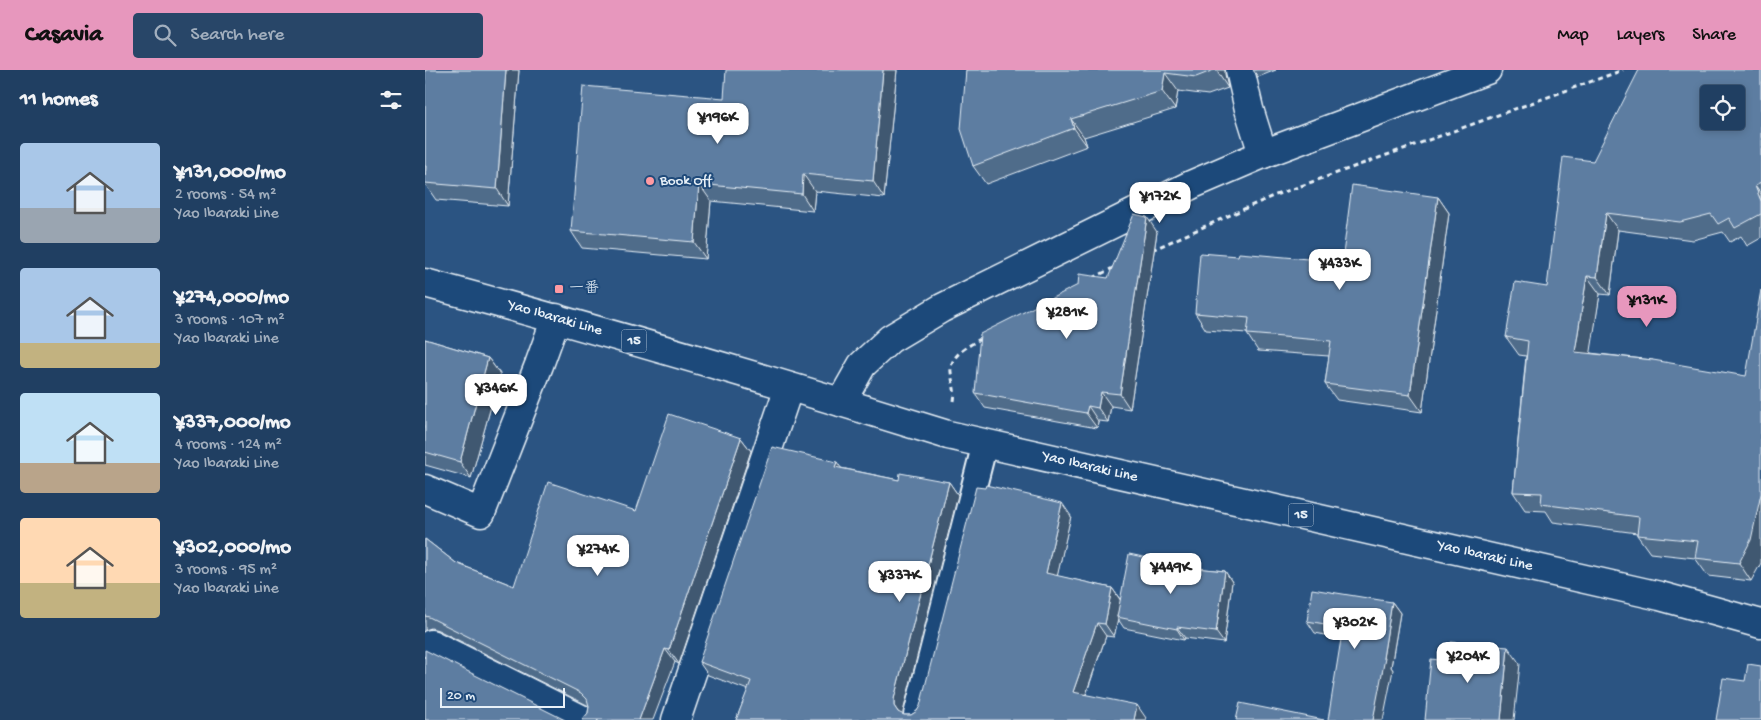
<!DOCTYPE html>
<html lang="en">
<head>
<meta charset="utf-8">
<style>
  body { margin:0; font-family:"Gochi Hand","Klee One",sans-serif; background:#284668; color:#f1f3f6; height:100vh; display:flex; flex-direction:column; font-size:19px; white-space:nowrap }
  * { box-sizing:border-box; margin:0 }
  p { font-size:16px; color:#a2afbe }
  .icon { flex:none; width:28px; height:28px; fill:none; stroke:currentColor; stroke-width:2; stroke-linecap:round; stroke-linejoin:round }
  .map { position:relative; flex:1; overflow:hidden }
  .side { display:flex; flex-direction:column; background:#203f62; width:425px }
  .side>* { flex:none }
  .controls { position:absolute; left:1275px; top:15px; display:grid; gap:10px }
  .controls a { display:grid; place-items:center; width:45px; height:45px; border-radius:5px; background:#203f62; box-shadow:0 2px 8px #0003,0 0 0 1px #3d5877; font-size:25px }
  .scale { position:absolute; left:15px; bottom:12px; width:125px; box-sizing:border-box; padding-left:5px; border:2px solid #e8f1f8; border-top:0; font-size:14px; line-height:18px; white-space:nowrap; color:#e8f1f8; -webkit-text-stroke:4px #1f4a7a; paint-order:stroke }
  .price { position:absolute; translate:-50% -42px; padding:0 11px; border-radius:10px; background:#fff; color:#222; font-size:16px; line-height:32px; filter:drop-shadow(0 1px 2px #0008) }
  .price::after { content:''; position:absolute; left:50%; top:30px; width:15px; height:11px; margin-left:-8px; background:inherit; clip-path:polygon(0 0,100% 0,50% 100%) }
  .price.selected { background:#e797bd; color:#111 }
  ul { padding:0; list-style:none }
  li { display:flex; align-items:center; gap:15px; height:125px; padding:0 20px }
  li span { display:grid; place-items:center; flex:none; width:140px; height:100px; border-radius:5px; color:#555 }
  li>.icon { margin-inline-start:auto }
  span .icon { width:60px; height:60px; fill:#fffc; stroke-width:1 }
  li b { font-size:21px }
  h2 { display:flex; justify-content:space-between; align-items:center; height:60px; padding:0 20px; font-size:21px }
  header { display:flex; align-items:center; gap:30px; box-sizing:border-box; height:70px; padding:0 25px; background:#e797bd; color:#111 }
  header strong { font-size:24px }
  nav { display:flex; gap:28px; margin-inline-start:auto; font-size:18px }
  .search { width:350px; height:45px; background:#284668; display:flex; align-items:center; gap:12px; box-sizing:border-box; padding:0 18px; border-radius:5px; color:#a2afbe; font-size:19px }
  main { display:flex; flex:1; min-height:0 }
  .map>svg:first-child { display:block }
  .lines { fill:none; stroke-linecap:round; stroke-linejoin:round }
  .service-casing { stroke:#e8f1f8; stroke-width:28 }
  .minor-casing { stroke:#e8f1f8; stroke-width:31 }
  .tertiary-casing { stroke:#e8f1f8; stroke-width:31 }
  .primary-casing { stroke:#e8f1f8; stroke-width:31 }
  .path { stroke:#e8f1f8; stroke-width:3; stroke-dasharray:5 4; stroke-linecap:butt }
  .service { stroke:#1f4a7a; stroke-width:24 }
  .minor { stroke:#1f4a7a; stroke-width:28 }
  .tertiary { stroke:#1f4a7a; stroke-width:28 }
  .primary { stroke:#1f4a7a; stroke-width:28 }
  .wall { fill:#506c8a; stroke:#e8f1f8 }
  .shaded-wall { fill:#415871; stroke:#e8f1f8 }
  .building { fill:#5d7da1; stroke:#e8f1f8; fill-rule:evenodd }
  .poi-dot { fill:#ff9aa2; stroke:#1f4a7a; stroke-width:2 }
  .labels { text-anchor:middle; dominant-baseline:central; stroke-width:4; stroke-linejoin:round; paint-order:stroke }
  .shield { fill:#1f4a7a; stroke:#acbfd2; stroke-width:1 }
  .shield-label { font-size:14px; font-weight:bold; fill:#e8f1f8 }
  .poi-label { font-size:15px; fill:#e8f1f8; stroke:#1f4a7a; text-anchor:start }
  .street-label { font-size:15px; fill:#e8f1f8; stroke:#1f4a7a }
</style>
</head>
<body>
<header>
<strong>Casavia</strong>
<div class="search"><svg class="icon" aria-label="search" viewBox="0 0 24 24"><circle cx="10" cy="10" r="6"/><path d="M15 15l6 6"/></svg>Search here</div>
<nav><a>Map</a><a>Layers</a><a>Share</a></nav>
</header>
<main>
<section class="side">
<h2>11 homes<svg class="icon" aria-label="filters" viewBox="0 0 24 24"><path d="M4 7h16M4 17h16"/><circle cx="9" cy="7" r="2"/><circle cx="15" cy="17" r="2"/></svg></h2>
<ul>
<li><span style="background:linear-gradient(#a9c7e8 65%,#9aa5b1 0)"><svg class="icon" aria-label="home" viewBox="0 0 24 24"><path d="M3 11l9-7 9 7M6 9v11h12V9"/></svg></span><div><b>¥131,000/mo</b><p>2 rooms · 54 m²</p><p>Yao Ibaraki Line</p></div></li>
<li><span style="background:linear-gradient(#a9c7e8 75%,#c2b280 0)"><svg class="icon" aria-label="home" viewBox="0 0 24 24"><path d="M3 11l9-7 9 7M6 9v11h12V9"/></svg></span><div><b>¥274,000/mo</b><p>3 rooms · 107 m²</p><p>Yao Ibaraki Line</p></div></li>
<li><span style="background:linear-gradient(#bfe0f5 70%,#b9a48a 0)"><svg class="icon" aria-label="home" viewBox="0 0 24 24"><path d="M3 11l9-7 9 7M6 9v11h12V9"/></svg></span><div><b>¥337,000/mo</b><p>4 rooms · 124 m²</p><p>Yao Ibaraki Line</p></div></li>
<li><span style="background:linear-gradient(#ffd9b3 65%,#c2b280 0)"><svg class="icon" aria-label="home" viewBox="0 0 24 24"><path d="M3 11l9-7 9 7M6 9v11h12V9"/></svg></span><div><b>¥302,000/mo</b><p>3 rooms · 95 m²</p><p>Yao Ibaraki Line</p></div></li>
</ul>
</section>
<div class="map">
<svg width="1336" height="650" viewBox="0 0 1336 650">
  <rect width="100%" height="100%" fill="#2b5482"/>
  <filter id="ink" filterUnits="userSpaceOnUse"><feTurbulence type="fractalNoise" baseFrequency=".02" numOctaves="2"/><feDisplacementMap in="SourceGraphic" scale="10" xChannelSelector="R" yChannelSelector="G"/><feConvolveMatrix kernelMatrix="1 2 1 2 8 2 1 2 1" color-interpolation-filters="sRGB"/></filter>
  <g filter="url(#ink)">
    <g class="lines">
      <g class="service-casing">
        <path id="service" d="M491,645L560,373"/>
      </g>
      <g class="minor-casing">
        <g id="minor">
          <path d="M815,0L824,39L838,84"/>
          <path d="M0,419L56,443L114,295L131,248"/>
          <path d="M6,574L158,650"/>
          <path d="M251,650L364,317"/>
        </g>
      </g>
      <g class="tertiary-casing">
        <path id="tertiary" d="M416,332L437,295L465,269L517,238L768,114L838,84L1062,0"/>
      </g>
      <g class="primary-casing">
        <path id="primary" d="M0,213C175,260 350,311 523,365L1235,526L1336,554"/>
      </g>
      <g class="path">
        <path d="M727,180L848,126L1198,0"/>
        <path d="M668,208L690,197"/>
        <path d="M529,331C531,320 527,313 526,302C524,285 545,275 557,268"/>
      </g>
      <use href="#service" class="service"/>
      <use href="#minor" class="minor"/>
      <use href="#tertiary" class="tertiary"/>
      <use href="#primary" class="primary"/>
    </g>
    <g class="wall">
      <path d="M0,0H94L83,136L11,130L0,114Z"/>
      <path d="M472,0L459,128L390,121L388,141L286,131L281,189L157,178L146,161L299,28Z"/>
      <path d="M541,0H800V4L803,18L783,25L753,21L750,39L659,67L662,76L561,114L548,96Z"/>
      <path d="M828,0H851L833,7Z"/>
      <path d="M1336,0V168L1322,176L1316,166L1305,172L1298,162L1268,170L1193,160L1185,225L1175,224L1165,283L1228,290L1326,511L1283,506L1270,488L1225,483L1212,465V463L1128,452L1121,441L1100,440L1088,422L1101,286L1094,285L1081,267L1122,217L1168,91Z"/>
      <path d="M1013,127L1024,143L997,342L912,330L900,314L904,286L833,281L822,264V263L781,260L770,243L813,186L917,192Z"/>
      <path d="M732,162L705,339L686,336L683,352L673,351L672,358L560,338L550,323L683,208Z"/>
      <path d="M0,269L63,288L75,304L46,408L0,395Z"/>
      <path d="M316,368L326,381L254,594L250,592L158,650L163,643L164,636L13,560L6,558L0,560V469L31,493L89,516L211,441Z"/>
      <path d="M416,398L474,410L524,412L533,425L478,642V645H486L492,641L646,446L632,506L687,518L695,529L770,498L800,501L807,512L799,573L760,568L759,570L699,558L693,549L689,567L681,566L661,625L721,648V650H311L323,620L283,605L274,592Z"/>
      <path d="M967,532L975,543L966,597L968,600L916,568L890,563L882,551Z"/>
    </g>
    <g class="shaded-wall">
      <path d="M81,0H94L83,136L72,119Z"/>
      <path d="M458,0H472L459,128L448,111Z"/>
      <path d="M791,0H800V4L803,18Z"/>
      <path d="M740,3L753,21L750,39L737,21Z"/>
      <path d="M646,49L659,67L662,76L649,58Z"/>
      <path d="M378,104L390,121L388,141L377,124Z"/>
      <path d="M274,114L286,131L281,189L269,172Z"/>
      <path d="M1330,116L1336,124V131Z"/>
      <path d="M1013,127L1024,143L997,342L985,325Z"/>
      <path d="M1181,143L1193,160L1185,225L1172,207Z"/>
      <path d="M722,147L732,162L705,339L695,324Z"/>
      <path d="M1162,206L1175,224L1163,300L1150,282Z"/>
      <path d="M63,288L75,304L46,408L35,392Z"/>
      <path d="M676,322L686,336L683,352L673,338Z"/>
      <path d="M663,336L673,351L672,358L661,343Z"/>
      <path d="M316,368L326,381L254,594L244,580Z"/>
      <path d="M412,392L421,405L410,397Z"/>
      <path d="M524,412L533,425L478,642V649L469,636V629Z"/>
      <path d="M1336,424V493L1326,511L1314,493Z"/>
      <path d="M637,433L646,446L630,516L621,503Z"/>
      <path d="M800,501L807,512L799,573L791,562Z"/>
      <path d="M687,518L696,531L692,547L693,549L689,567L680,554Z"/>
      <path d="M967,532L975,543L966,597L968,600L958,650H948Z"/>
      <path d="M672,553L681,566L657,635L648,622Z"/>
      <path d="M752,557L760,568L759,570L752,559Z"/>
      <path d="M1083,577L1095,594L1089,650H1076Z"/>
      <path d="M240,579L250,592L228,650H214Z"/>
      <path d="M712,635L721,648V650H709Z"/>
    </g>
    <g class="building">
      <path d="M0,0H81L72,119L0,113L1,96H0Z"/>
      <path d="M301,0H458L448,111L378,104L377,124L274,114L269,172L146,161L158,16L299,28Z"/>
      <path d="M541,0H789L771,7L740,3L737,21L646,49L649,58L548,96L536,59Z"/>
      <path d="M1214,0H1336V113L1330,116L1336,131V144L1310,158L1304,148L1293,154L1286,144L1255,152L1181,143L1172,207L1162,206L1150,282L1228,290L1321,306L1336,220V424L1326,470L1314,493L1270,488L1273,471L1212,465L1214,447L1116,434L1117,423L1088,422L1103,271L1081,267L1090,212L1122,217L1138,87L1168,91ZM1284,24H1311V51H1284Z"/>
      <path d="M927,115L1013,127L985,325L900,314L906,271L822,264L824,248L770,243L775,183L813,186L814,183L917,192Z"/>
      <path d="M709,144L722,147L695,324L676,322L673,338L663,336L661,343L550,323L555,264L653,215L654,204L683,208Z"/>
      <path d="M0,269L63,288L35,392L0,382Z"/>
      <path d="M244,344L316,368L244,580L240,579L214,650H157L163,643L164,636L162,629L156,623L4,547L0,546V469L31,493L89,516L123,412L211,441Z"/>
      <path d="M347,377L412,392L410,397L474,410L475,403L524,412L469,629V636L473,642L479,645H486L492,641L495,636L551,417L560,418L561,415L637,433L621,503L687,518L680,554L672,553L648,622L712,635L709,650H311L326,611L274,592Z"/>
      <path d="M704,484L770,498L800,501L791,562L752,557V559L692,547Z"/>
      <path d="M887,519L967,532L958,588H960L948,650H903L918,557L882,551Z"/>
      <path d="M1026,572L1083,577L1076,650H1000L1006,589L1024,591Z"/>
      <path d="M0,580L140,650H0Z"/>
      <path d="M1323,594L1336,596V650H1291L1298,608L1320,611Z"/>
      <path d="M815,633L899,650H811Z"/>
    </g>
  </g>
  <g class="poi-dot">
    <circle cx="225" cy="111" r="5"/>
    <rect x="129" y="214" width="10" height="10" rx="2.5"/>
  </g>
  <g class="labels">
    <g class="shield">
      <rect x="196.5" y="259.5" width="25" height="23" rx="4"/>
      <rect x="863.5" y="433.5" width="25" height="23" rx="4"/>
    </g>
    <g class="shield-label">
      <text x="209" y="271">15</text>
      <text x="876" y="445">15</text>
    </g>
    <g class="poi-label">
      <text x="235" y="111">Book Off</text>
      <text x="144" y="219">一番</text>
    </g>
    <g class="street-label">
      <text transform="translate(130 248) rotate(16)">Yao Ibaraki Line</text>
      <text transform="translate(665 397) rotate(13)">Yao Ibaraki Line</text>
      <text transform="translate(1060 486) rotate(13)">Yao Ibaraki Line</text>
    </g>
  </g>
</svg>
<div class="controls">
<a><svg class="icon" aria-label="locate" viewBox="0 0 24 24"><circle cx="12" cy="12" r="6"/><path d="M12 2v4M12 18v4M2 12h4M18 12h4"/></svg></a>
</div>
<div class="scale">20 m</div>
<b class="price" style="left:293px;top:75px">¥196K</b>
<b class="price" style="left:735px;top:154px">¥172K</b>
<b class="price" style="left:915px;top:221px">¥433K</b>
<b class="price selected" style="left:1222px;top:258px">¥131K</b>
<b class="price" style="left:642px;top:270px">¥281K</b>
<b class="price" style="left:71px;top:346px">¥346K</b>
<b class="price" style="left:173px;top:507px">¥274K</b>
<b class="price" style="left:746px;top:525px">¥449K</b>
<b class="price" style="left:475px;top:533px">¥337K</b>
<b class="price" style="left:930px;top:580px">¥302K</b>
<b class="price" style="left:1043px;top:614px">¥204K</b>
</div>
</main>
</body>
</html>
